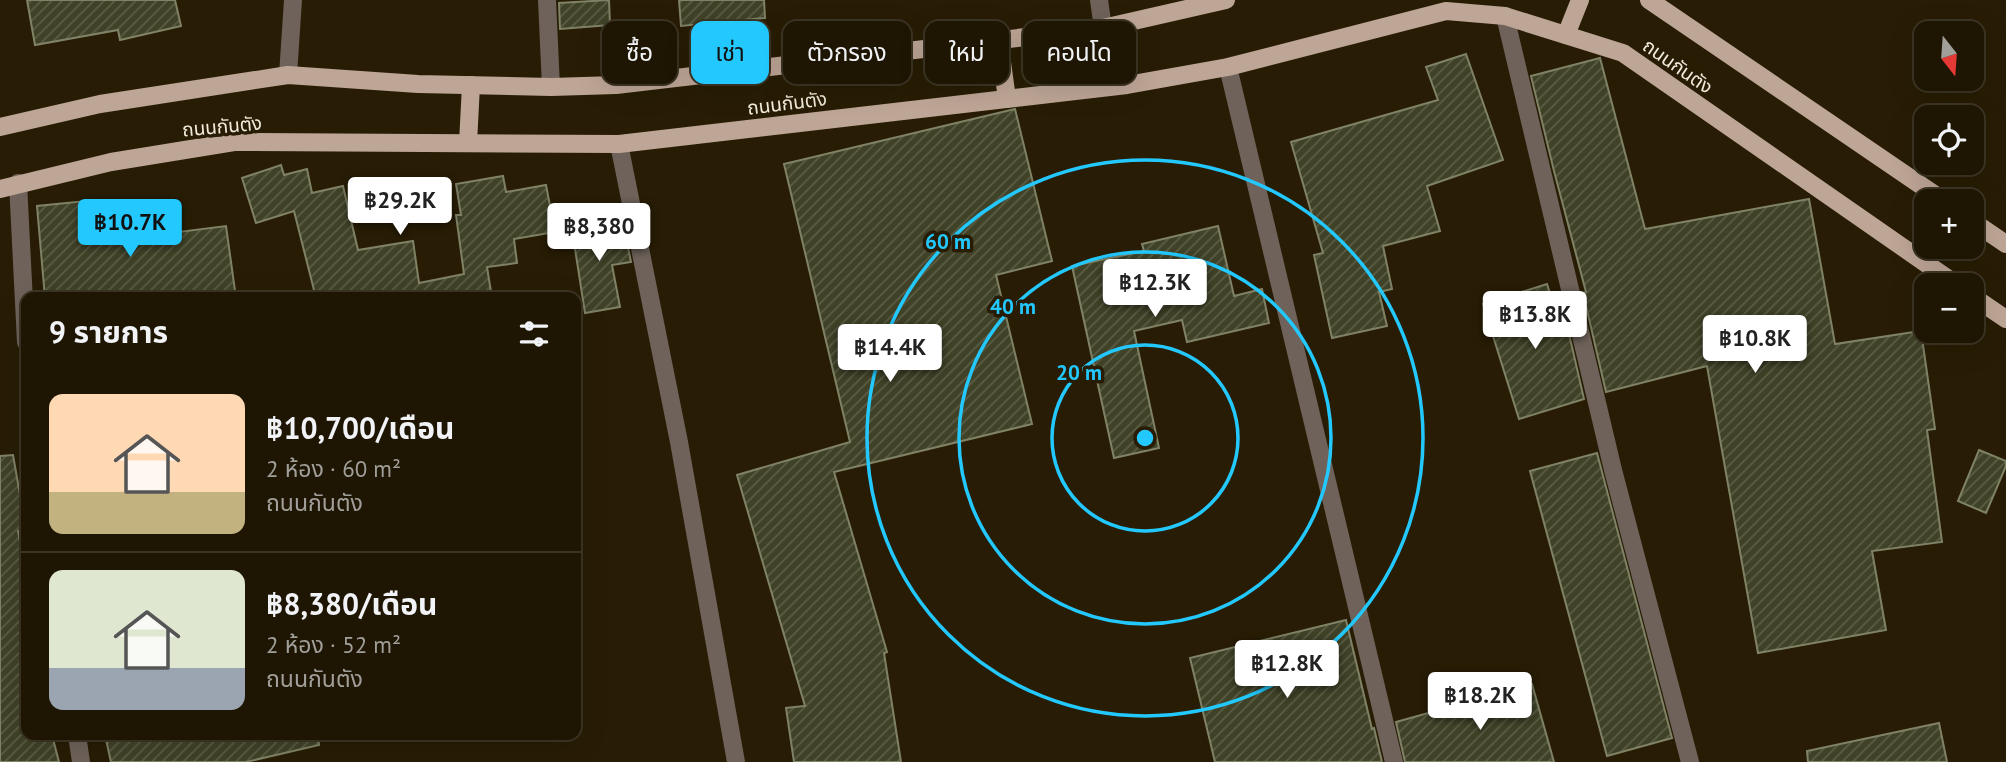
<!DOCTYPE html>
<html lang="th">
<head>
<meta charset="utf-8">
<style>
  body { margin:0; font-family:"PT Sans","Noto Sans Thai",sans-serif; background:#2b2312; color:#f1f3f6; height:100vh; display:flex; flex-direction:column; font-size:26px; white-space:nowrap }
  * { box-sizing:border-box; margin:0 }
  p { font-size:23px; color:#a19f9a }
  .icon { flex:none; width:38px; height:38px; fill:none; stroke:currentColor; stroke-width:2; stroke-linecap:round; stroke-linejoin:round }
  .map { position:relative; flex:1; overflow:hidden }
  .panel { position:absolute; left:21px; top:292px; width:560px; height:448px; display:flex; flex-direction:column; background:#1e1603; border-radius:14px; box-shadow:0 7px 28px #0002,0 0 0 2px #3c3525 }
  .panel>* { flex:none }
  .top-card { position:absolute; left:602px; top:21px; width:665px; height:63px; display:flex; gap:14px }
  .needle { width:46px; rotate:163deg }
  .buttons { position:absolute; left:1914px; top:21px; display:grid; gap:14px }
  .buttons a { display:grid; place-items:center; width:70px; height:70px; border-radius:14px; background:#1e1603; box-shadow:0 7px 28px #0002,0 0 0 2px #3c3525; font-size:35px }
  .price { position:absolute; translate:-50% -60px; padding:0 16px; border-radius:7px; background:#fff; color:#222; font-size:23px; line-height:46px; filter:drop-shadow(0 2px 4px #0008) }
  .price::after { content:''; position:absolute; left:50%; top:42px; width:21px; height:16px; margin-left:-10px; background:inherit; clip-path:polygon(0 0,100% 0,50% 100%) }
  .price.active { background:#23c9fe; color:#111 }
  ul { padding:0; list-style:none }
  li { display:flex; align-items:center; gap:21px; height:175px; padding:0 28px }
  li+li { border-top:2px solid #3c3525 }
  li span { display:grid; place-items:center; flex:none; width:196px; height:140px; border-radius:14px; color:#555 }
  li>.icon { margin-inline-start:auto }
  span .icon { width:84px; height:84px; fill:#fffc; stroke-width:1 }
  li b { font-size:30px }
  h2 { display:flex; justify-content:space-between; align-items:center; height:84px; padding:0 28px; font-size:30px }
  .tag { padding:0 24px; border-radius:14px; background:#1e1603; box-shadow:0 7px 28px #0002,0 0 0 2px #3c3525; font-size:24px; line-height:63px }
  .tag.active { background:#23c9fe; color:#111 }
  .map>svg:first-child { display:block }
  .building { fill:url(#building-hatch); stroke:#7f8265; stroke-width:2 }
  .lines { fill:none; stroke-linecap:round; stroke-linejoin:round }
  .lane { stroke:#6e625a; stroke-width:18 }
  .street { stroke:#6e625a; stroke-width:18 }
  .primary { stroke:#bea696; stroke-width:18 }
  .ring { fill:none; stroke:#23c9fe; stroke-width:3.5 }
  .labels { text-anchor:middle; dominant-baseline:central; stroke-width:7; stroke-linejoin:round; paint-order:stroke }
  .street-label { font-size:19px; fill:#f2ebdc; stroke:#281d04 }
  .centre { fill:#23c9fe; stroke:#281d04; stroke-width:3.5 }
  .ring-label { font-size:21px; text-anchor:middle; font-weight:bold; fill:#23c9fe; stroke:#281d04; stroke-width:7; stroke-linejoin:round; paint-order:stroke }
</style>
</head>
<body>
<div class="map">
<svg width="2006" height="762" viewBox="0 0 2006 762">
  <defs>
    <pattern id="building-hatch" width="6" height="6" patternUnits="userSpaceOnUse" patternTransform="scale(1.75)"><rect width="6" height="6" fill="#404227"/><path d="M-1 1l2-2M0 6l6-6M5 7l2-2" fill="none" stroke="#5c5d46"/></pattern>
  </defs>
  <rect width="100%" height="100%" fill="#281d04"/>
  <g class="building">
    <path d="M27,0H175L181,26L120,40L118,30L35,45Z"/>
    <path d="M609,0L610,25L560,29L559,3Z"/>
    <path d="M679,0H764L765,18L681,26Z"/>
    <path d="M1466,54L1503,160L1427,186L1440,231L1383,246L1392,289L1379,292L1387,326L1332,338L1314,255L1323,253L1291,142L1438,100L1426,67Z"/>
    <path d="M1600,58L1645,229L1809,199L1835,344L1921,331L1935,429L1927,430L1942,542L1872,551L1886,630L1758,653L1707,366L1606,392L1583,293L1586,292L1554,171L1531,76Z"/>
    <path d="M1015,109L1052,261L996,275L1032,424L834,472L887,652L884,653L901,762H794L786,708L805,706L737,475L850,442L784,164Z"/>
    <path d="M281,165L284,175L307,169L312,193L343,186L358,250L413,241L419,283L464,274L456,215H461L456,184L503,176L506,192L546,185L555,232L514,239L517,263L487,267L492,298H316L294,211L256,223L242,178Z"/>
    <path d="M86,201L88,229L151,216L155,235L226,226L236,298H45L37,206Z"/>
    <path d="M605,217L608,236L625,233L631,262L612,265L620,307L585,313L571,223Z"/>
    <path d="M1218,226L1234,296L1262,289L1269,323L1187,342L1182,320L1134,331L1159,448L1114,458L1072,266L1144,251L1142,244Z"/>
    <path d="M1547,284L1553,302L1561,299L1584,399L1519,419L1483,304Z"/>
    <path d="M1979,450L2006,461V466L1986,513L1958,501Z"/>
    <path d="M1597,453L1672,738L1607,756L1530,471Z"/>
    <path d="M13,455L26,529L18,531L26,574V735H52L59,762H0V456Z"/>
    <path d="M1346,620L1372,729L1374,728L1382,762H1215L1190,658Z"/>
    <path d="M1532,684L1554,762H1405L1396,722Z"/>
    <path d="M1939,723L1947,762H1808L1807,751Z"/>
    <path d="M105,735H318L319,745L246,762H111Z"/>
  </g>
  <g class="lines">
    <g class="lane">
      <path d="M1099,0L1103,28"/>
      <path d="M1228,67L1394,762"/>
      <path d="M619,144L679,442L736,762"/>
      <path d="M18,183L26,342"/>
      <path d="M77,735L81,762"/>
    </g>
    <g class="street">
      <path d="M547,0L551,87"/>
      <path d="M1505,16L1613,470L1690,762"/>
      <path d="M288,75L293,0"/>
    </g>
    <g class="primary">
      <path d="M1649,0L1944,201"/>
      <path d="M1566,35L1580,0"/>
      <path d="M999,40L1007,99"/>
      <path d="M0,127L100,104L288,75L418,84L551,87L616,85L1103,28L1226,0"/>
      <path d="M468,143L471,85"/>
      <path d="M0,189L111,162L234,142L619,144L1127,85L1228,67L1446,11L1505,16L1623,53L1957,285"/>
      <path d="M1972,221L2006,244"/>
      <path d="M1972,296L2006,319"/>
    </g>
  </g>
  <g class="ring">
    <circle cx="1145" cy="438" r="93"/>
    <circle cx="1145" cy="438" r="186"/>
    <circle cx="1145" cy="438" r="278"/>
  </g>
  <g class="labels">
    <g class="street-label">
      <text transform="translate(1678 66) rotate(35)">ถนนกันตัง</text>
      <text transform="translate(787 103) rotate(-7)">ถนนกันตัง</text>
      <text transform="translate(222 126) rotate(-5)">ถนนกันตัง</text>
    </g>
  </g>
  <circle cx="1145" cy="438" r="10" class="centre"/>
  <g class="ring-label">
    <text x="948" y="249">60 m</text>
    <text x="1013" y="314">40 m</text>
    <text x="1079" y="380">20 m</text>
  </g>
</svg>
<div class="buttons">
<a><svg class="needle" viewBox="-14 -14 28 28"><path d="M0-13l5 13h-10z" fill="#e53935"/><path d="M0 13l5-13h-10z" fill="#a19f9a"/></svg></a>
<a><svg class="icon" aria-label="locate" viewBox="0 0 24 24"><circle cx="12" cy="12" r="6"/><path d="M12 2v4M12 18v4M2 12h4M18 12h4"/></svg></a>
<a>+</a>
<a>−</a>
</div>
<b class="price" style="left:400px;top:237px">฿29.2K</b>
<b class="price active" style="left:130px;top:259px">฿10.7K</b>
<b class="price" style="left:599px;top:263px">฿8,380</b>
<b class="price" style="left:1155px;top:319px">฿12.3K</b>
<b class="price" style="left:1535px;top:351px">฿13.8K</b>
<b class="price" style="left:1755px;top:375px">฿10.8K</b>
<b class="price" style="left:890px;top:384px">฿14.4K</b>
<b class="price" style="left:1287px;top:700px">฿12.8K</b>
<b class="price" style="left:1480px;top:732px">฿18.2K</b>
<div class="top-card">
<a class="tag">ซื้อ</a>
<a class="tag active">เช่า</a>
<a class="tag">ตัวกรอง</a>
<a class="tag">ใหม่</a>
<a class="tag">คอนโด</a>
</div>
<section class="panel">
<h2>9 รายการ<svg class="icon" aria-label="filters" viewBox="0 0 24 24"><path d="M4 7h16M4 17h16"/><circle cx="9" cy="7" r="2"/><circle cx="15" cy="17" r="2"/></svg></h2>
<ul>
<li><span style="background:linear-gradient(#ffd9b3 70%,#c2b280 0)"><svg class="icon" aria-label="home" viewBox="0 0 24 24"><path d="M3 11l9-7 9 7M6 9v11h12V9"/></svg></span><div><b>฿10,700/เดือน</b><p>2 ห้อง · 60 m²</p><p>ถนนกันตัง</p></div></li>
<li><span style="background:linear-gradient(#dfe7d0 70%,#9aa5b1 0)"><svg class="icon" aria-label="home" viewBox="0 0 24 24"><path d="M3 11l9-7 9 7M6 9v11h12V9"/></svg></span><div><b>฿8,380/เดือน</b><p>2 ห้อง · 52 m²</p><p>ถนนกันตัง</p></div></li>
</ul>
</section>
</div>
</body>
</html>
